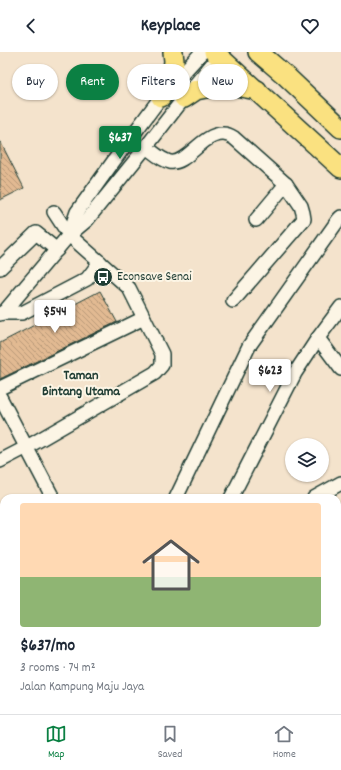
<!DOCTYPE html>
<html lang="en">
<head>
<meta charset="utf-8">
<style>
  body { margin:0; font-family:Dekko,sans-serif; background:#f2f2f3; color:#1f2937; height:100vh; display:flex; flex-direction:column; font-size:15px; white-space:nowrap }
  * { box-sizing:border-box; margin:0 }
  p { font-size:13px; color:#747a83 }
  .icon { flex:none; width:22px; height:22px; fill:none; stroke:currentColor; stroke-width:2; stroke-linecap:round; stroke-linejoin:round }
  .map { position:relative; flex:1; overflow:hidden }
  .panel { position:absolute; left:0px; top:442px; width:341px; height:220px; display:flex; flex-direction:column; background:#fff; border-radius:12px 12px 0 0; box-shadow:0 1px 3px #0004 }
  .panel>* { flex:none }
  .guide { position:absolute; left:12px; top:12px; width:317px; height:36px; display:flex; gap:8px }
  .fabs { position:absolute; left:285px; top:386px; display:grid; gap:8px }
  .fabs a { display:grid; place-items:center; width:44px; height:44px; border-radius:50%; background:#fff; box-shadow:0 1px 3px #0004; font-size:20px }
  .price { position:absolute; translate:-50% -34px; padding:0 9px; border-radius:4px; background:#fff; color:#222; font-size:13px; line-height:26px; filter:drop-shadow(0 1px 2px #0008) }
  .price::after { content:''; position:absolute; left:50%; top:24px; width:12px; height:9px; margin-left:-6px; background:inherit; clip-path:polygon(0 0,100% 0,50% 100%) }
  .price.on { background:#0b8043; color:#fff }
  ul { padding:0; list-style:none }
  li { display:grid; align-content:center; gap:8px; height:212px; padding:0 20px }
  li span { display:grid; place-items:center; height:124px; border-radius:4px; color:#555 }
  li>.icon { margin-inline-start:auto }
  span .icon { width:72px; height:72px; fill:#fffc; stroke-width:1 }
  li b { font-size:17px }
  .pill { padding:0 14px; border-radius:18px; background:#fff; box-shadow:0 1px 3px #0004; font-size:14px; line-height:36px }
  .pill.on { background:#0b8043; color:#fff }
  header { display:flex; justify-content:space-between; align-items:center; height:52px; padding:0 20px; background:#fff; font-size:18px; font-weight:700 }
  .dock { display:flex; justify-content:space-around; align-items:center; height:56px; border-top:1px solid #e0e1e3; background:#fff; font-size:11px; color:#747a83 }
  .dock a { display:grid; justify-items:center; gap:2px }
  .dock .on { color:#0b8043 }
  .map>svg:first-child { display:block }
  .grass { fill:url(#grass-tufts); stroke:#658a66 }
  .building { fill:url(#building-back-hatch); stroke:#1f3d34 }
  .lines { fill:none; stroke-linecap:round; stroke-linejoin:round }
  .minor-casing { stroke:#1f3d34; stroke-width:16 }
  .highway-casing { stroke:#1f3d34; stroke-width:22 }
  .minor { stroke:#fcf5e5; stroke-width:13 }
  .highway { stroke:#fae180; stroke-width:19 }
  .labels { text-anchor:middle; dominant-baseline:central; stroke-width:4; stroke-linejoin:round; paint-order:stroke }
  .poi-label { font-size:13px; fill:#1f3d34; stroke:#fcf5e5; text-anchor:start }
  .neighbourhood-label { font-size:14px; font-weight:bold; fill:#1f3d34; stroke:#fcf5e5 }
</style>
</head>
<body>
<header><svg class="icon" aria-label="back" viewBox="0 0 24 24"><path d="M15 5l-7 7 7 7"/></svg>Keyplace<svg class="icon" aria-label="heart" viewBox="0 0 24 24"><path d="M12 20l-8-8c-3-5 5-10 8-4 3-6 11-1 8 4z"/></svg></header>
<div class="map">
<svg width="341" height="662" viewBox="0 0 341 662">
  <defs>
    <pattern id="grass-tufts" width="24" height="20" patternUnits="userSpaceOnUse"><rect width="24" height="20" fill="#abd897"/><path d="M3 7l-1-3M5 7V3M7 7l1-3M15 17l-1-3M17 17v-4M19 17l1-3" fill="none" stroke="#93ba83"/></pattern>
    <pattern id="building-back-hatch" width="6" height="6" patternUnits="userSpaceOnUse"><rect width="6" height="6" fill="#e2ba92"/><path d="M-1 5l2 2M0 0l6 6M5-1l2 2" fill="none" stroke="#b79878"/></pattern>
  </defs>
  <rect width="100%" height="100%" fill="#f4e3cc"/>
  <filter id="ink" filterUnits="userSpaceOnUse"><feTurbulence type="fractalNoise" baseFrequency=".025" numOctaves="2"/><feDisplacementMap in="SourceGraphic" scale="8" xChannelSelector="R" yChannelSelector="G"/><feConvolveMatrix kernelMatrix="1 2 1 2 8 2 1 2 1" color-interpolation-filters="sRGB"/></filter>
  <g filter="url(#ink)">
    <path class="grass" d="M48,658H88L90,662H49Z"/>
    <g class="building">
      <path d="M0,89L24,136L0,148Z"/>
      <path d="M100,239L117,270L0,327V291Z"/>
    </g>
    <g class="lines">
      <g class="minor-casing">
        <g id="minor">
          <path d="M146,95C153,100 161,108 170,110C187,113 201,82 223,82C227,82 231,84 234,86L286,132L301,154L303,161L304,167L233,249"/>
          <path d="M256,168L286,132"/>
          <path d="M69,183L77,160L126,92L161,45L202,0"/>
          <path d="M0,216L36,181L57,198"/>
          <path d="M2,261H22L87,227L100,210"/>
          <path d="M0,262L5,259L69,183L87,168L146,95L184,46L219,4"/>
          <path d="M318,286L341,317"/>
          <path d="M0,336L144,266"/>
          <path d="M0,345L53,446"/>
          <path d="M0,409L27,395L155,321L162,313V302L129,236L69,183L54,160"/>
          <path d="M176,446L249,294L339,167L341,165"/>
          <path d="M231,446L295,321L318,286L341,255"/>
          <path d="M314,446L341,431"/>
          <path d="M337,525L341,533"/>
          <path d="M337,572L341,571"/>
          <path d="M0,580L4,578"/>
          <path d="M337,643L341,650"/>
          <path d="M29,658L30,662"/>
          <path d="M97,658L99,662"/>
          <path d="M162,658L164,662"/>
          <path d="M224,658L226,662"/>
          <path d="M284,658L286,662"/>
        </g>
      </g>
      <g class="highway-casing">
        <g id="highway">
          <path d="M214,0L341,116"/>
          <path d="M258,0L286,24L341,76"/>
          <path d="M161,45L172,26L174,9L173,0"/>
          <path d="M184,46L196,38L221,33L235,34L257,38"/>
        </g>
      </g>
      <use href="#minor" class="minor"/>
      <use href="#highway" class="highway"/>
    </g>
  </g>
  <defs>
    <g id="bus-disc" transform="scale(1)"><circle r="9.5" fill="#1f3d34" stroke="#fcf5e5"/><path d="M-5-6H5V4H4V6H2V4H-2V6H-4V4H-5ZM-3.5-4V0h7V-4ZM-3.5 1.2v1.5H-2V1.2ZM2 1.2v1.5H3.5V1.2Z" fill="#fff"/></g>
  </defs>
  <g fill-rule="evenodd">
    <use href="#bus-disc" x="103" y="225"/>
  </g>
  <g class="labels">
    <g class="poi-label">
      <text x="117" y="225">Econsave Senai</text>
    </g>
    <g class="neighbourhood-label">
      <text x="81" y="324">Taman<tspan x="81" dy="16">Bintang Utama</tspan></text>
    </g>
  </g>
</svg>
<div class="fabs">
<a><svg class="icon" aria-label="layers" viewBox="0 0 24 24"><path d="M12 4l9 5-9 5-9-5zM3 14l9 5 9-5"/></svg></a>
</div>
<b class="price on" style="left:120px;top:108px">$637</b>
<b class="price" style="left:55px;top:282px">$544</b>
<b class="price" style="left:270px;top:341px">$623</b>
<div class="guide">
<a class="pill">Buy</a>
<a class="pill on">Rent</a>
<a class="pill">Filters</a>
<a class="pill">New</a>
</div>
<section class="panel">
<ul>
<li><span style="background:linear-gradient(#ffd9b3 60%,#8fb573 0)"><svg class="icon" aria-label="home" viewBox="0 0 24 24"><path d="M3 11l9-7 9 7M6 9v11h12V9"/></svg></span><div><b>$637/mo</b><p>3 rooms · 74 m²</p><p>Jalan Kampung Maju Jaya</p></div></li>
</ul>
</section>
</div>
<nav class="dock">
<a class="on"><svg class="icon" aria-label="map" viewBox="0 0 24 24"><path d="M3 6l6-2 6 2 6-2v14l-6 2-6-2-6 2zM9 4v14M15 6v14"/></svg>Map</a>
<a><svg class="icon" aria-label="saved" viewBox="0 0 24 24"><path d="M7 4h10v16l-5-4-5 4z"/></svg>Saved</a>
<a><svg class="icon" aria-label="home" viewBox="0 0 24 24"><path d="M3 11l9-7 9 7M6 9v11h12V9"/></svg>Home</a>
</nav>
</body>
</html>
